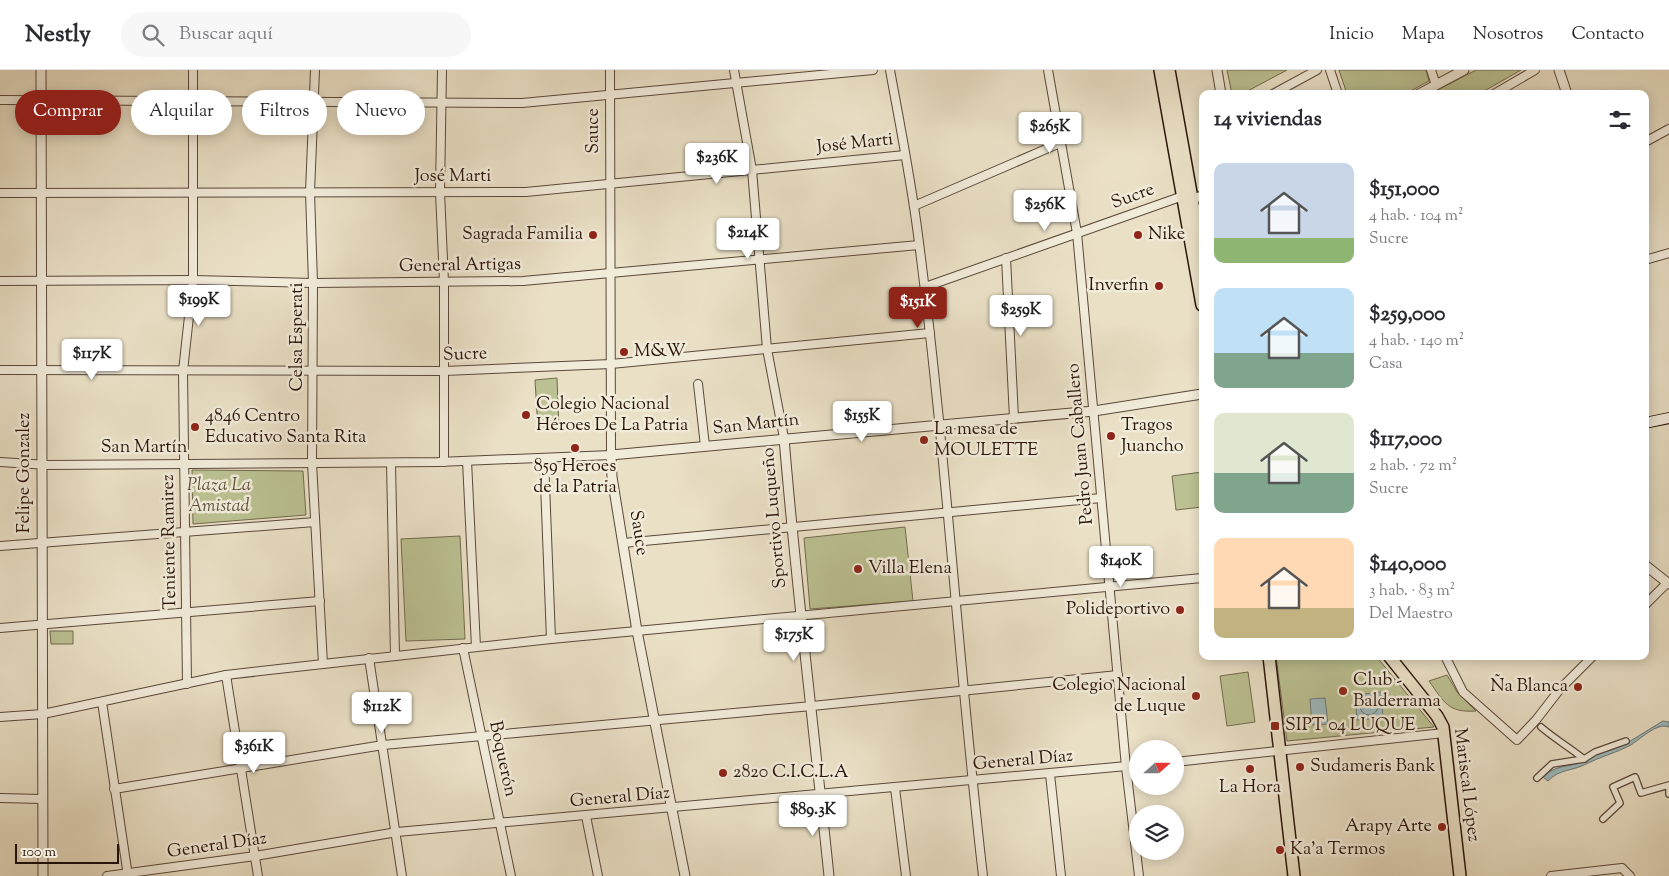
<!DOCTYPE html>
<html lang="es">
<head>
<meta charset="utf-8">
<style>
  body { margin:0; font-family:"Sorts Mill Goudy",serif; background:#f7f7f7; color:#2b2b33; height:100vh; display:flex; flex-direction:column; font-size:19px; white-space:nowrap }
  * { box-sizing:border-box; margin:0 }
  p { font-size:16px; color:#7c7c81 }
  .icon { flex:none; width:28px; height:28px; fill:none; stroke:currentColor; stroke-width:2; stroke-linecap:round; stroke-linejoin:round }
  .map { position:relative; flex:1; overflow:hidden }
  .panel { position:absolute; left:1199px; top:20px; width:450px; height:570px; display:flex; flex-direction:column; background:#fff; border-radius:10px; box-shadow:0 2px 12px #0003 }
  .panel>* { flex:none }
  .guide { position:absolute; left:15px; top:20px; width:475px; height:45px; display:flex; gap:10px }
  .needle { width:32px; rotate:69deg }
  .controls { position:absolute; left:1129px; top:670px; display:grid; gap:10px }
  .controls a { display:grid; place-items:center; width:55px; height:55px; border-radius:50%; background:#fff; box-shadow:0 2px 12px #0003; font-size:25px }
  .scale { position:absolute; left:15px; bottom:12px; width:104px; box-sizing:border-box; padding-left:5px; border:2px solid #2b150a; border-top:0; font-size:14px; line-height:18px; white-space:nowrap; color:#2b150a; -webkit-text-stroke:4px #f1ebda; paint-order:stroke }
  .price { position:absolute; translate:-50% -42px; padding:0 11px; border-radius:5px; background:#fff; color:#222; font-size:16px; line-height:32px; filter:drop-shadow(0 1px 2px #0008) }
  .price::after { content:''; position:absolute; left:50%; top:30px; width:15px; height:11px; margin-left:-8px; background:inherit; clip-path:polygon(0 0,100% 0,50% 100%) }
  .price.on { background:#8f2418; color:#fff }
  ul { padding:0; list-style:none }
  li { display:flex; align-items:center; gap:15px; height:125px; padding:0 15px }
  li span { display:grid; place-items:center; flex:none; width:140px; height:100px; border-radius:10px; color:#555 }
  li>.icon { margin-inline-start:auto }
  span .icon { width:60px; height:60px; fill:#fffc; stroke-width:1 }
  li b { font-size:21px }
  h2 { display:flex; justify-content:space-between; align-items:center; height:60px; padding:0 15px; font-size:21px }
  .tag { padding:0 18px; border-radius:22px; background:#fff; box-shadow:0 2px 12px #0003; font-size:18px; line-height:45px }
  .tag.on { background:#8f2418; color:#fff }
  header { display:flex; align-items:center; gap:30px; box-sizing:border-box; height:70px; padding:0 25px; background:#fff; border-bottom:1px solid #e1e1e2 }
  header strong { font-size:24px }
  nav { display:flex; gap:28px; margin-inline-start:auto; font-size:18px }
  .search { width:350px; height:45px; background:#f7f7f7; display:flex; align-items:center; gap:12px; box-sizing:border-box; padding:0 18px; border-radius:28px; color:#7c7c81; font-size:19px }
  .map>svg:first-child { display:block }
  .green { fill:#bbc192; stroke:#736b4e }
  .water { fill:#9cbabf; stroke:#6f7877 }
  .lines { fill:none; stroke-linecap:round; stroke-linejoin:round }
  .shore { stroke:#646864; stroke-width:1 }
  .pedestrian-casing { stroke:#5b4839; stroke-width:8 }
  .minor-casing { stroke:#5b4839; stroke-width:10 }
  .tertiary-casing { stroke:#5b4839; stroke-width:11 }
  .secondary-casing { stroke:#2b150a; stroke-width:12 }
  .primary-casing { stroke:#2b150a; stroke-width:14 }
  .pedestrian { stroke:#f1ebda; stroke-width:5.5 }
  .minor { stroke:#f1ebda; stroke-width:8 }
  .tertiary { stroke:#f1ebda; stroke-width:9 }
  .secondary { stroke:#f1ebda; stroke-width:10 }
  .primary { stroke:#eae0c6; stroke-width:11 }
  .poi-dot { fill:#8f2418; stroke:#f1ebda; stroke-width:2 }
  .labels { text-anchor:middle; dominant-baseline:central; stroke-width:5; stroke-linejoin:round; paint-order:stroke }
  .street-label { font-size:18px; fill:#2b150a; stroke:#f1ebda }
  .poi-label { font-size:18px; fill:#2b150a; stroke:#f1ebda; text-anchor:start }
  .park-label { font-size:18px; font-style:italic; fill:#5d513a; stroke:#f1ebda }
</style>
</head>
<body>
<header>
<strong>Nestly</strong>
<div class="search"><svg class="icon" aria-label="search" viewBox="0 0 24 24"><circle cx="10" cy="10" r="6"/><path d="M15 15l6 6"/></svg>Buscar aquí</div>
<nav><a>Inicio</a><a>Mapa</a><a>Nosotros</a><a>Contacto</a></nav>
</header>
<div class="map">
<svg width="1669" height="806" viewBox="0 0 1669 806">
  <rect width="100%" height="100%" fill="#eae0c6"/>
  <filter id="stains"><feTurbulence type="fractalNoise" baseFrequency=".004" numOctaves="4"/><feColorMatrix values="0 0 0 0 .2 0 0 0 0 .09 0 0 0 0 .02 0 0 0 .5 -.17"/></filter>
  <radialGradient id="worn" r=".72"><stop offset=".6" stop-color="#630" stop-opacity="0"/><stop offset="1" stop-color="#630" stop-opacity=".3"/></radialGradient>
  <g class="green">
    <path d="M1227,0H1287L1242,24H1232Z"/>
    <path d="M1339,0H1426L1429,11L1405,24H1347Z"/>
    <path d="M1476,0H1521L1479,24H1430Z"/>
    <path d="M557,308L559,359L538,360L535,310Z"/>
    <path d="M192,400L303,401L306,445L193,454Z"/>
    <path d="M1202,402V437L1176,440L1172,406Z"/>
    <path d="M905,457L913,531L810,539L804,468Z"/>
    <path d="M460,466L465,569L406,571L401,469Z"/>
    <path d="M50,561H73V574H51Z"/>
    <path d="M1276,586H1376L1434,657L1287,671Z"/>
    <path d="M1248,602L1255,652L1227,656L1220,606Z"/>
    <path d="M1447,605L1457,622L1476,641C1448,643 1444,632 1429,611Z"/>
  </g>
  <g class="water">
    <path d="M1381,622L1383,648L1357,650L1355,625Z"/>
    <path d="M1325,628L1328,654L1312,655L1310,629Z"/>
    <path d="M1663,651L1669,652V657C1656,652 1640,670 1629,676C1615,683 1600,687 1586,694C1573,701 1559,699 1548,711L1543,707C1559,691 1577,700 1589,686L1627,673Z"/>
  </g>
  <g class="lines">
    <circle class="shore" cx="1369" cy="636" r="9"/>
    <g class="pedestrian-casing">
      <g id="pedestrian">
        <path d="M1541,657C1555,669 1569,677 1584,689L1595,682L1626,671"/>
        <path d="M1537,708L1552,694L1584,689"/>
        <path d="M1603,749L1620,733L1613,717L1635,707L1641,723L1669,715V724"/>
      </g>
    </g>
    <g class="minor-casing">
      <g id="minor">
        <path d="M315,0L310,122L313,213L312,393L323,594"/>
        <path d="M442,0L440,122L444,212V392"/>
        <path d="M734,0L752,100L767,279L784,368"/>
        <path d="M890,0C900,55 911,110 918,165C946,378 958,593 983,806"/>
        <path d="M1048,0L1077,163L1126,697L1139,806"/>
        <path d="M1330,0L1338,24"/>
        <path d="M1431,0L1436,15"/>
        <path d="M1273,24L1317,0"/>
        <path d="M1494,24L1535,0"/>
        <path d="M0,30L522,33L873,0"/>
        <path d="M1645,72L1669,59"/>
        <path d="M0,123L526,122L905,85"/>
        <path d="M914,136L1060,73"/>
        <path d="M1006,188L1014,348"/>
        <path d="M1645,190L1669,183"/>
        <path d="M0,211L193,210L313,213L523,211L919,175"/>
        <path d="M925,217L1183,126"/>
        <path d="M0,300L444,301L611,294L930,263"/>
        <path d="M698,314L705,376"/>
        <path d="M544,388L551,569"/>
        <path d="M467,391L476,577"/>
        <path d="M0,392L48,395L438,392L611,385L610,0"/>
        <path d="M391,393L395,586"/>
        <path d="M623,473L1101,428"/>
        <path d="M0,476L315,452"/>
        <path d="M1645,535L1667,513"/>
        <path d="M0,558L320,531"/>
        <path d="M463,578L511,806"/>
        <path d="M1445,586L1463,622L1517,670L1536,650L1560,619L1593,586"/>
        <path d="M369,588L402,806"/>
        <path d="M226,605L258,806"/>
        <path d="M187,614L183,301L193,210V0"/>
        <path d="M102,632L128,806"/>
        <path d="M0,647L43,644L226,605L323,594L551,569L1202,508"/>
        <path d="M1175,692L1444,663"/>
        <path d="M1050,704L1061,806"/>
        <path d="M895,718L906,806"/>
        <path d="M114,719L383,675L812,636L1118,605"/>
        <path d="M0,728L42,729"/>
        <path d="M586,746L598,806"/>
        <path d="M107,806L255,786L397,762L1138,695"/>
        <path d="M1551,806L1622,798L1630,806"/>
      </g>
    </g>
    <g class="tertiary-casing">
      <g id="tertiary">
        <path d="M41,0L43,806"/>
        <path d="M1217,0L1221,24"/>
        <path d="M1559,0L1567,24"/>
        <path d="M1419,24L1464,0"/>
        <path d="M1186,127L1192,129L1202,126"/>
        <path d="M784,368C796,515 814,660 829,806"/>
        <path d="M1645,495L1669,514"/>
        <path d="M685,806L637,561L612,407L611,385L1094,341L1202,324"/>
      </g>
    </g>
    <g class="secondary-casing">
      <path id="secondary" d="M1645,353L1669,348"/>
    </g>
    <g class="primary-casing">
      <g id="primary">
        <path d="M1160,0L1202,235"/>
        <path d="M1169,0L1202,184"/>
        <path d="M1269,586L1294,806"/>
        <path d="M1389,586L1437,646L1443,657L1460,806"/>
      </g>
    </g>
    <use href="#pedestrian" class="pedestrian"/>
    <use href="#minor" class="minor"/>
    <use href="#tertiary" class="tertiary"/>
    <use href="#secondary" class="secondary"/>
    <use href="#primary" class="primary"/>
  </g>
  <g class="poi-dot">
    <circle cx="593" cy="165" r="5"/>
    <circle cx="1138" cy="165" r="5"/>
    <circle cx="1159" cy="216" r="5"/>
    <circle cx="624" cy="282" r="5"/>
    <circle cx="526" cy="345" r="5"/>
    <circle cx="195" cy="357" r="5"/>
    <circle cx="1111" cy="366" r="5"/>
    <circle cx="924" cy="370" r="5"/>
    <circle cx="575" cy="378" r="5"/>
    <circle cx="858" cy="499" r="5"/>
    <circle cx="1180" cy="540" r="5"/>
    <circle cx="1578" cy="617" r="5"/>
    <circle cx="1343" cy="621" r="5"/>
    <circle cx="1196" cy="626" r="5"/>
    <rect x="1270" y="651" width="10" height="10" rx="2.5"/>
    <circle cx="1300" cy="697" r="5"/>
    <circle cx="1250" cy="699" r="5"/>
    <circle cx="723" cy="703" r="5"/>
    <circle cx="1442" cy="757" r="5"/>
    <circle cx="1280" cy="780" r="5"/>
  </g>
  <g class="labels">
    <g class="street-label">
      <text transform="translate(594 61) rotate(-90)">Sauce</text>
      <text transform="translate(855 74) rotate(-6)">José Marti</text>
      <text x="453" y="107">José Marti</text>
      <text transform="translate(1133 127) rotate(-20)">Sucre</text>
      <text transform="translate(460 196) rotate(-1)">General Artigas</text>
      <text transform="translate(298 267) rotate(-90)">Celsa Esperati</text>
      <text transform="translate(465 285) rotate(-2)">Sucre</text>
      <text transform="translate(756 355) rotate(-6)">San Martín</text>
      <text transform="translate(1081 374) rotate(-95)">Pedro Juan Caballero</text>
      <text x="144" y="378">San Martín</text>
      <text transform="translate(25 403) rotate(-90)">Felipe Gonzalez</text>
      <text transform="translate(775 448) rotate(-95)">Sportivo Luqueño</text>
      <text transform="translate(638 463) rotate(81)">Sauce</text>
      <text transform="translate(170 472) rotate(-91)">Teniente Ramirez</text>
      <text transform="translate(502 689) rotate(78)">Boquerón</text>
      <text transform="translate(1023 691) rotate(-5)">General Díaz</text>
      <text transform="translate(1466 715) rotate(83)">Mariscal López</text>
      <text transform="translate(620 728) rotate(-5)">General Díaz</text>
      <text transform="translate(217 776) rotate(-8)">General Díaz</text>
    </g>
    <g class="poi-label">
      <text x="583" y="165" text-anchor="end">Sagrada Familia</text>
      <text x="1148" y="165">Nike</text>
      <text x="1149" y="216" text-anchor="end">Inverfin</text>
      <text x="634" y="282">M&amp;W</text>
      <text x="536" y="335">Colegio Nacional<tspan x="536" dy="21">Héroes De La Patria</tspan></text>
      <text x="205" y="347">4846 Centro<tspan x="205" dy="21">Educativo Santa Rita</tspan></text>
      <text x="1121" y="356">Tragos<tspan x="1121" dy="21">Juancho</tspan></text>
      <text x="934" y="360">La mesa de<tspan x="934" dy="21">MOULETTE</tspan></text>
      <text x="575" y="397" text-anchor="middle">859 Heroes<tspan x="575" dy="21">de la Patria</tspan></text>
      <text x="868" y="499">Villa Elena</text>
      <text x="1170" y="540" text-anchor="end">Polideportivo</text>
      <text x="1353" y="611">Club -<tspan x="1353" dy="21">Balderrama</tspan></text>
      <text x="1186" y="616" text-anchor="end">Colegio Nacional<tspan x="1186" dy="21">de Luque</tspan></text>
      <text x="1568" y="617" text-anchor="end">Ña Blanca</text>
      <text x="1285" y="656">SIPT 04 LUQUE</text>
      <text x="1310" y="697">Sudameris Bank</text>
      <text x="733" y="703">2820 C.I.C.L.A</text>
      <text x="1250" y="718" text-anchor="middle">La Hora</text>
      <text x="1432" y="757" text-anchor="end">Arapy Arte</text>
      <text x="1290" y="780">Ka'a Termos</text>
    </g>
    <g class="park-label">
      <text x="219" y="416">Plaza La<tspan x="219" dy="21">Amistad</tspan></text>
    </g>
  </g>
  <rect width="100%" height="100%" filter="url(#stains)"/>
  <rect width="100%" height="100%" fill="url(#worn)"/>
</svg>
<div class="controls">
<a><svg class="needle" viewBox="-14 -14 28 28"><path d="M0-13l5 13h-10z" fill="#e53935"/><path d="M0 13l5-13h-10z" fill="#7c7c81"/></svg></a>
<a><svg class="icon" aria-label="layers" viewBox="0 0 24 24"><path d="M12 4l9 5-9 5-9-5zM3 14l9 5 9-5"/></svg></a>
</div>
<div class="scale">100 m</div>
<b class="price" style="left:1050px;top:84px">$265K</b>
<b class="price" style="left:717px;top:115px">$236K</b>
<b class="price" style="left:1045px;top:162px">$256K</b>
<b class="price" style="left:748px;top:190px">$214K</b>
<b class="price" style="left:199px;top:257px">$199K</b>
<b class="price on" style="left:918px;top:259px">$151K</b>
<b class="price" style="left:1021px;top:267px">$259K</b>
<b class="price" style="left:92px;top:311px">$117K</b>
<b class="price" style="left:862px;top:373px">$155K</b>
<b class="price" style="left:1121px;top:518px">$140K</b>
<b class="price" style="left:794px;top:592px">$175K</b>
<b class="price" style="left:382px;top:664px">$112K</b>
<b class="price" style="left:254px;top:704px">$361K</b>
<b class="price" style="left:813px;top:767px">$89.3K</b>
<div class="guide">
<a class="tag on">Comprar</a>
<a class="tag">Alquilar</a>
<a class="tag">Filtros</a>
<a class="tag">Nuevo</a>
</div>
<section class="panel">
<h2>14 viviendas<svg class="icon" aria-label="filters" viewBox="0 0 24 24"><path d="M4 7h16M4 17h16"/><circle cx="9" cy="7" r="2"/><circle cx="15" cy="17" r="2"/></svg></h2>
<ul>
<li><span style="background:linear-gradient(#c9d6e8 75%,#8fb573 0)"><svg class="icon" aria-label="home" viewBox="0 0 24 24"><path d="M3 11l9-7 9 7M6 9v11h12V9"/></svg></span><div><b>$151,000</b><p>4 hab. · 104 m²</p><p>Sucre</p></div></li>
<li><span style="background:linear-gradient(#bfe0f5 65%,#7fa58c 0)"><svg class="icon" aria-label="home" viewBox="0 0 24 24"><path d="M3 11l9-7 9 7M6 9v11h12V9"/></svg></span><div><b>$259,000</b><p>4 hab. · 140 m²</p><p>Casa</p></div></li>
<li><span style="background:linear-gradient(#dfe7d0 60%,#7fa58c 0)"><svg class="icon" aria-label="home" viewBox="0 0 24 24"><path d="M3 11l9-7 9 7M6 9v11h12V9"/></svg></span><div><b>$117,000</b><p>2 hab. · 72 m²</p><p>Sucre</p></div></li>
<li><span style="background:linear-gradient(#ffd9b3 70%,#c2b280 0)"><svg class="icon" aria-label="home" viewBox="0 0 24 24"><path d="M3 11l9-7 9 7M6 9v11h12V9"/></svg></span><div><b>$140,000</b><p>3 hab. · 83 m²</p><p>Del Maestro</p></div></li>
</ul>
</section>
</div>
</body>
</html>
